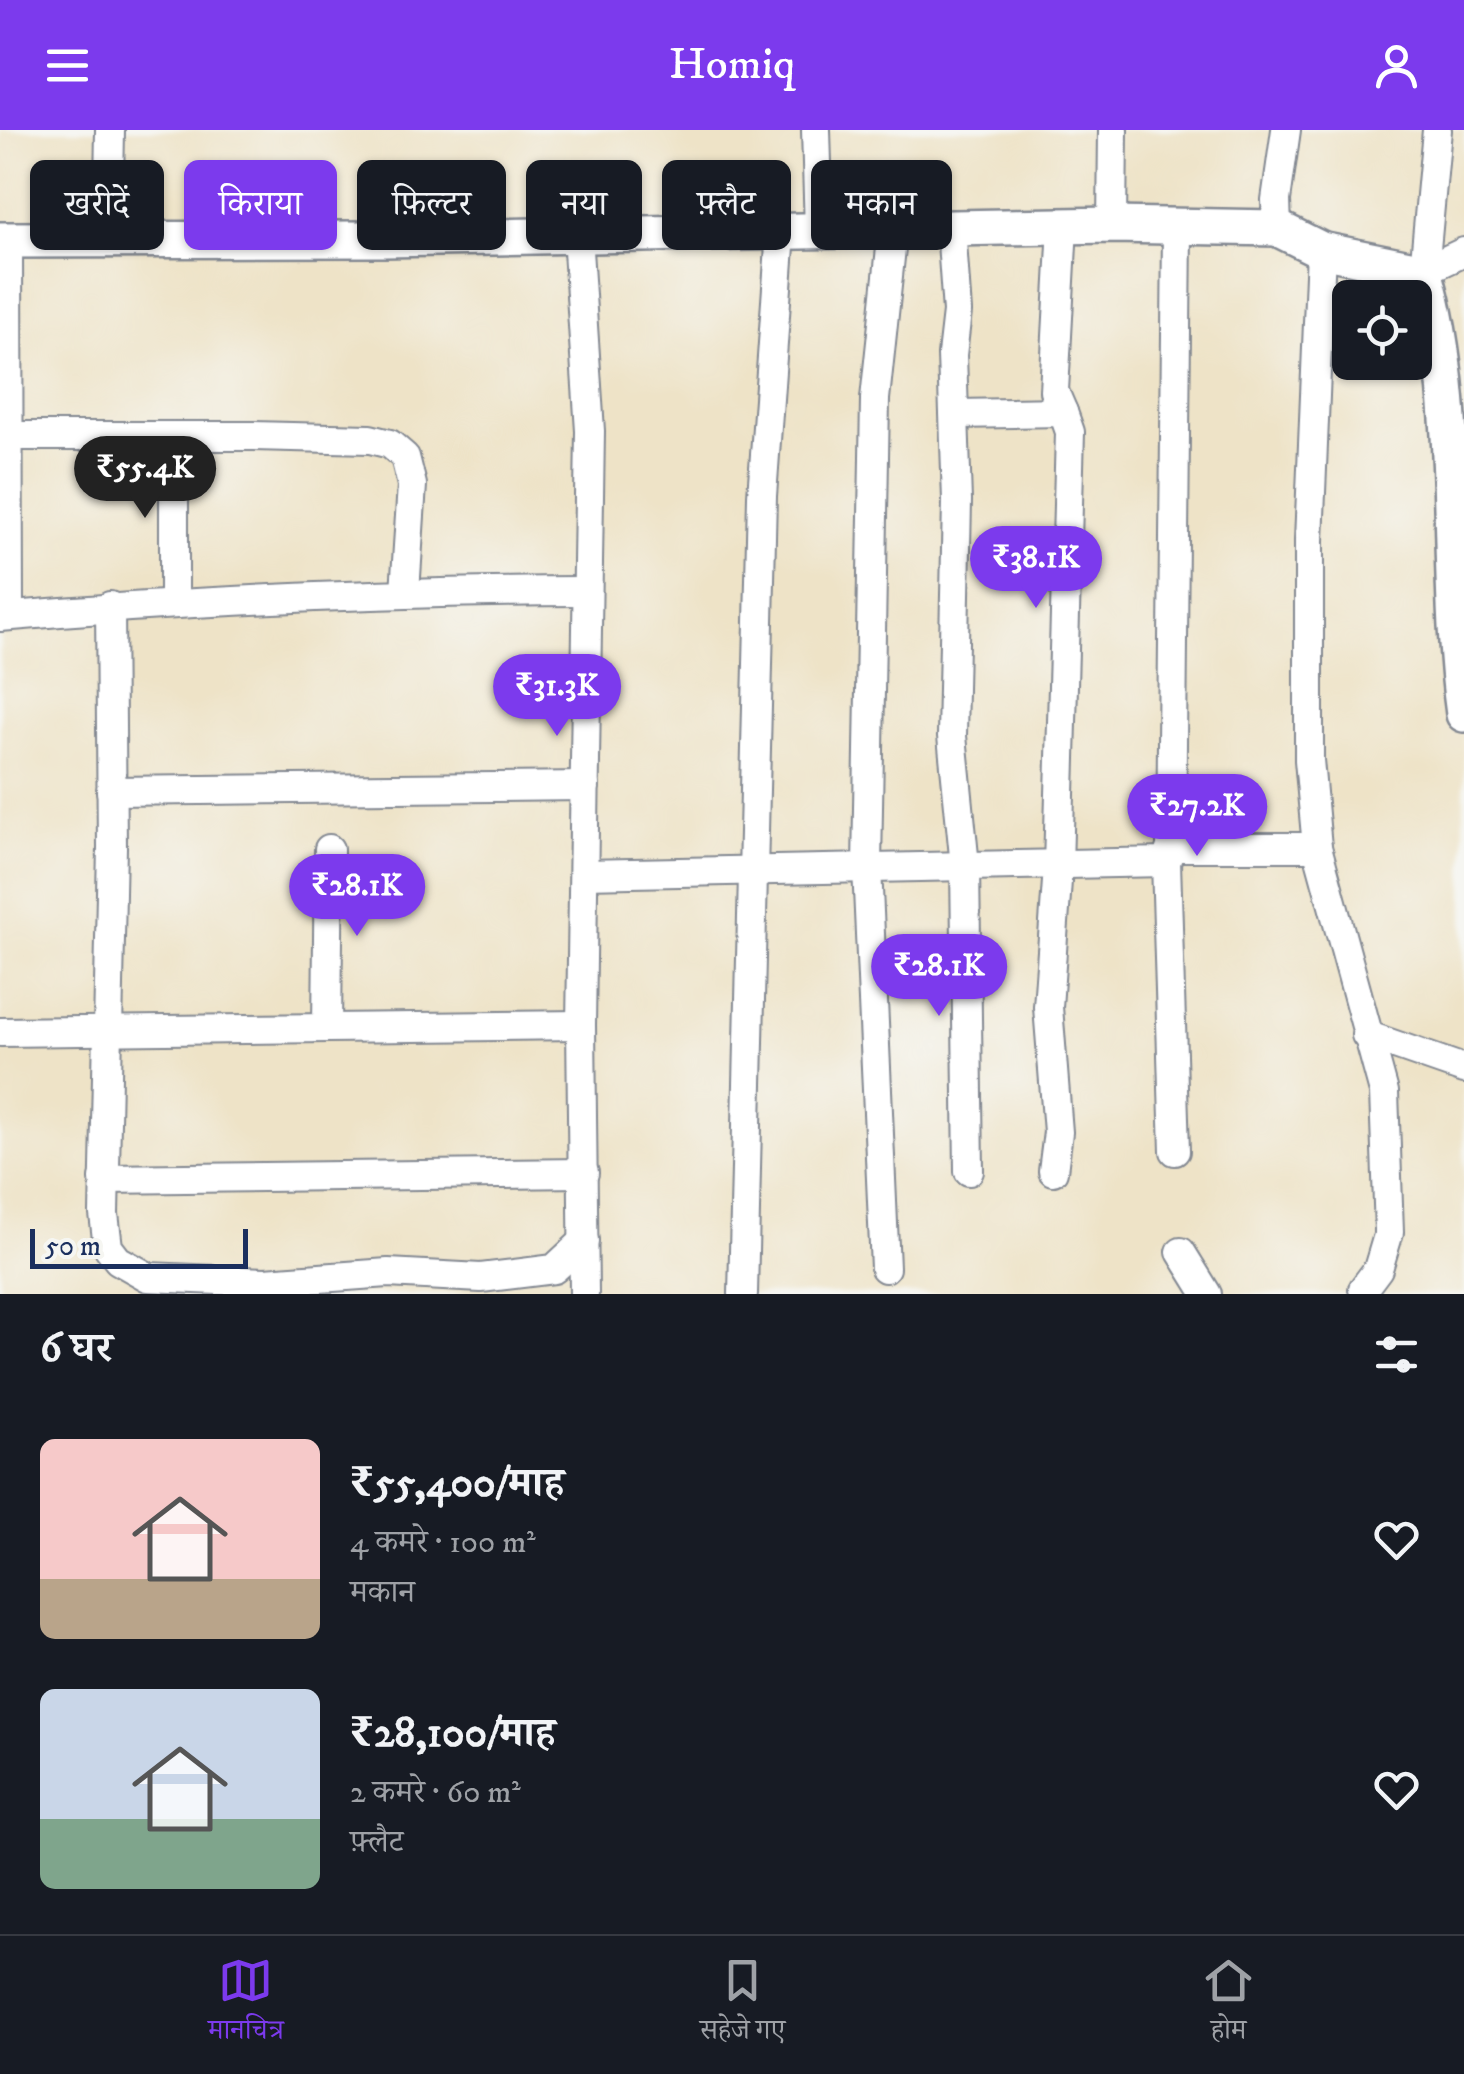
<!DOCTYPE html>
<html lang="hi">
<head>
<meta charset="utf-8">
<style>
  body { margin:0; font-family:"IM FELL DW Pica","Noto Serif Devanagari",serif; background:#242831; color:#f1f3f6; height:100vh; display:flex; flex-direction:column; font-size:38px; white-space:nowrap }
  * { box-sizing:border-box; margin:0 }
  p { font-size:32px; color:#9ea1a6 }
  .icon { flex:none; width:55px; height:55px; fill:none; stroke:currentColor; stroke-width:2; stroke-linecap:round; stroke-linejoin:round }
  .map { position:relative; height:1164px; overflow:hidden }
  .details { display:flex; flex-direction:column; background:#171b24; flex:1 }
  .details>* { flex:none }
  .hud { position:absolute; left:30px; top:30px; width:1405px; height:90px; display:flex; gap:20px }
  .tools { position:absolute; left:1332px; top:150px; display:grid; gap:20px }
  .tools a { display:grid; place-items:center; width:100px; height:100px; border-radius:15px; background:#171b24; box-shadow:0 2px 8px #0004; font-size:50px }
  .scale { position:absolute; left:30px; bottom:25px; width:218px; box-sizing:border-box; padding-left:10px; border:5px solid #1b2f5e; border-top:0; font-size:28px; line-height:35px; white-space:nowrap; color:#1b2f5e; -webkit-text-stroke:8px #f6f6f2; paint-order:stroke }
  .price { position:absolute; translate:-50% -85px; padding:0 22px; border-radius:35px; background:#7c3aed; color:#fff; font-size:32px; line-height:65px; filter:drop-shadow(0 2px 5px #0008) }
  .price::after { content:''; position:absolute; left:50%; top:60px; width:30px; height:22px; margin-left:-15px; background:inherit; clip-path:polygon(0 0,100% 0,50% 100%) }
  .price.selected { background:#222; color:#fff }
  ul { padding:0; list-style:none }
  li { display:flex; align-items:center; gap:30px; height:250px; padding:0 40px }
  li span { display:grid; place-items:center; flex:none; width:280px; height:200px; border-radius:15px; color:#555 }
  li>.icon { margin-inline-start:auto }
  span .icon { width:120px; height:120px; fill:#fffc; stroke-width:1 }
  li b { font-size:42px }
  h2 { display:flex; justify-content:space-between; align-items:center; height:120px; padding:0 40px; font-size:42px }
  .chip { padding:0 35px; border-radius:15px; background:#171b24; box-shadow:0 2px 8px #0004; font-size:35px; line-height:90px }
  .chip.selected { background:#7c3aed; color:#fff }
  header { display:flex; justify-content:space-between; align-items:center; height:130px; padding:0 40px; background:#7c3aed; color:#fff; font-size:45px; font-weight:600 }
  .tabs { display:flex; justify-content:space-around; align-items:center; height:140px; border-top:2px solid #363941; background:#171b24; font-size:28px; color:#9ea1a6 }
  .tabs a { display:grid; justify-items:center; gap:5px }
  .tabs .selected { color:#7c3aed }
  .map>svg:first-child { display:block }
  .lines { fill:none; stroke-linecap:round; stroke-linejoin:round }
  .minor-casing { stroke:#848992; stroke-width:32 }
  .tertiary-casing { stroke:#848992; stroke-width:40 }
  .minor { stroke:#fff; stroke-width:28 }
  .tertiary { stroke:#fff; stroke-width:35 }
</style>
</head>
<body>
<header><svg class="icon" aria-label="menu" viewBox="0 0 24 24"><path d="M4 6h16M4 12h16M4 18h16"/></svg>Homiq<svg class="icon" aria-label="person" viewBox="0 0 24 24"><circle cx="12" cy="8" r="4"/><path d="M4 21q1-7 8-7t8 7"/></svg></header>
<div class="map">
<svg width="1464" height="1164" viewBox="0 0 1464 1164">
  <rect width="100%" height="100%" fill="#f6f6f2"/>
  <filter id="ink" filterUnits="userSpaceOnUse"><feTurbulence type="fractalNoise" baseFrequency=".01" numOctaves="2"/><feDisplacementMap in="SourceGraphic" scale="20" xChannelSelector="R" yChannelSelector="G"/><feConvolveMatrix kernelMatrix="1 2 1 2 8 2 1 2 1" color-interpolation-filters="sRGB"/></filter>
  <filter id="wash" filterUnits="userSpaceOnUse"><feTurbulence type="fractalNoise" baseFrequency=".0048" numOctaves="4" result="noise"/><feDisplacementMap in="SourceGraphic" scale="40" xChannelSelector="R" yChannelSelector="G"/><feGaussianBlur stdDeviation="2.25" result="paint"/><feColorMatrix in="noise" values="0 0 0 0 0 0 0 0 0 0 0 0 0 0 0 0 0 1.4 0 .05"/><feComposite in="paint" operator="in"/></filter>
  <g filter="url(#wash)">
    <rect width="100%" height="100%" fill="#eee3c7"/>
  </g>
  <g filter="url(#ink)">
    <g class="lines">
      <g class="minor-casing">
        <g id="minor">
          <path d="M816,0L819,100"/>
          <path d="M1112,95L1113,0"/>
          <path d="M951,98L957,182L952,225L957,371L952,606L965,736L969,1041"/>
          <path d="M1277,98L1276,70L1286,0"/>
          <path d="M577,105L590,301L581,895L584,1164"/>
          <path d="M8,110L9,486"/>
          <path d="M108,110L110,0"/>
          <path d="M1321,120L1309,411V630L1317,717L1384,962L1389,1102L1378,1139L1363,1159"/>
          <path d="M1424,141L1437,0"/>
          <path d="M1424,141L1464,122"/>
          <path d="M1063,282L1054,261L1063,96"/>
          <path d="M956,284L1063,282L1070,302L1058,737L1048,877L1058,1002L1053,1041"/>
          <path d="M8,306H253L370,309L390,314L405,327L412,355L405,462"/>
          <path d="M174,307V474"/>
          <path d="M110,476L112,717L104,1084L108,1117L118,1130L148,1147L265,1152L388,1143L481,1148L554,1139L584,1111"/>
          <path d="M0,487C195,470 391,462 587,461"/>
          <path d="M111,661L585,656"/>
          <path d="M1171,717H1317"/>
          <path d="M1166,732L1175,1021"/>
          <path d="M584,744L1166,732L1171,717L1177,99"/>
          <path d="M327,897L329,719"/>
          <path d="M0,902L581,895"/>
          <path d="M1366,905L1464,939"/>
          <path d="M104,1049L584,1043"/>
          <path d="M1181,1122L1207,1164"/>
          <path d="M885,1138L867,737L875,269L893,99"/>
          <path d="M743,1164L762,366L781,102"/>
        </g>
      </g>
      <g class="tertiary-casing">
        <path id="tertiary" d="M0,110L385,109L1112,95L1277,98L1321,120L1424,141C1464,275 1444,443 1464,584"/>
      </g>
      <use href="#minor" class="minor"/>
      <use href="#tertiary" class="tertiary"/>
    </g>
  </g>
</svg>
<div class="tools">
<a><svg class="icon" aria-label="locate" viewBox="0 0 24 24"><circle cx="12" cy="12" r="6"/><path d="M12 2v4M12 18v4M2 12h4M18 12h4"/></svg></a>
</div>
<div class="scale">50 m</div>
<b class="price selected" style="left:145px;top:391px">₹55.4K</b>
<b class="price" style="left:1036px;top:481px">₹38.1K</b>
<b class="price" style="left:557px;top:609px">₹31.3K</b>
<b class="price" style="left:1197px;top:729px">₹27.2K</b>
<b class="price" style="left:357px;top:809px">₹28.1K</b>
<b class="price" style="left:939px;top:889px">₹28.1K</b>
<div class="hud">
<a class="chip">खरीदें</a>
<a class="chip selected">किराया</a>
<a class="chip">फ़िल्टर</a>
<a class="chip">नया</a>
<a class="chip">फ़्लैट</a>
<a class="chip">मकान</a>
</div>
</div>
<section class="details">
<h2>6 घर<svg class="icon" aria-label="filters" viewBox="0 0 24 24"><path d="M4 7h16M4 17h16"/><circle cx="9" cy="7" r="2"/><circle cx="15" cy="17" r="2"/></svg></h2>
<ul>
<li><span style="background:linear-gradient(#f6c9c9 70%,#b9a48a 0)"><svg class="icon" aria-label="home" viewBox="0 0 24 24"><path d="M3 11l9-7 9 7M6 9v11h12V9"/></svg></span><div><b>₹55,400/माह</b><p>4 कमरे · 100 m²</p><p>मकान</p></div><svg class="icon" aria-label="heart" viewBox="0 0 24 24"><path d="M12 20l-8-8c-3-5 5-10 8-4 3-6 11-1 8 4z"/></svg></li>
<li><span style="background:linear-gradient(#c9d6e8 65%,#7fa58c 0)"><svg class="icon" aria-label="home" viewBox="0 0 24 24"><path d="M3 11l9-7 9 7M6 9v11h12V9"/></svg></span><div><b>₹28,100/माह</b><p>2 कमरे · 60 m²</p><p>फ़्लैट</p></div><svg class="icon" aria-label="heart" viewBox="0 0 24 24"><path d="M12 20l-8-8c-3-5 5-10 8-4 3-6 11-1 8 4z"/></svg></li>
</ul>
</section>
<nav class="tabs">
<a class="selected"><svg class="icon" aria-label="map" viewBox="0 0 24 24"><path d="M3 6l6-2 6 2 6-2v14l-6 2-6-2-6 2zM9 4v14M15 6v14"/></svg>मानचित्र</a>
<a><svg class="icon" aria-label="saved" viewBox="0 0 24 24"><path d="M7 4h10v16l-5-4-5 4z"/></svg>सहेजे गए</a>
<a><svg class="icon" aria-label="home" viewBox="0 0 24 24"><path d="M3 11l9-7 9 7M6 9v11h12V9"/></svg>होम</a>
</nav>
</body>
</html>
